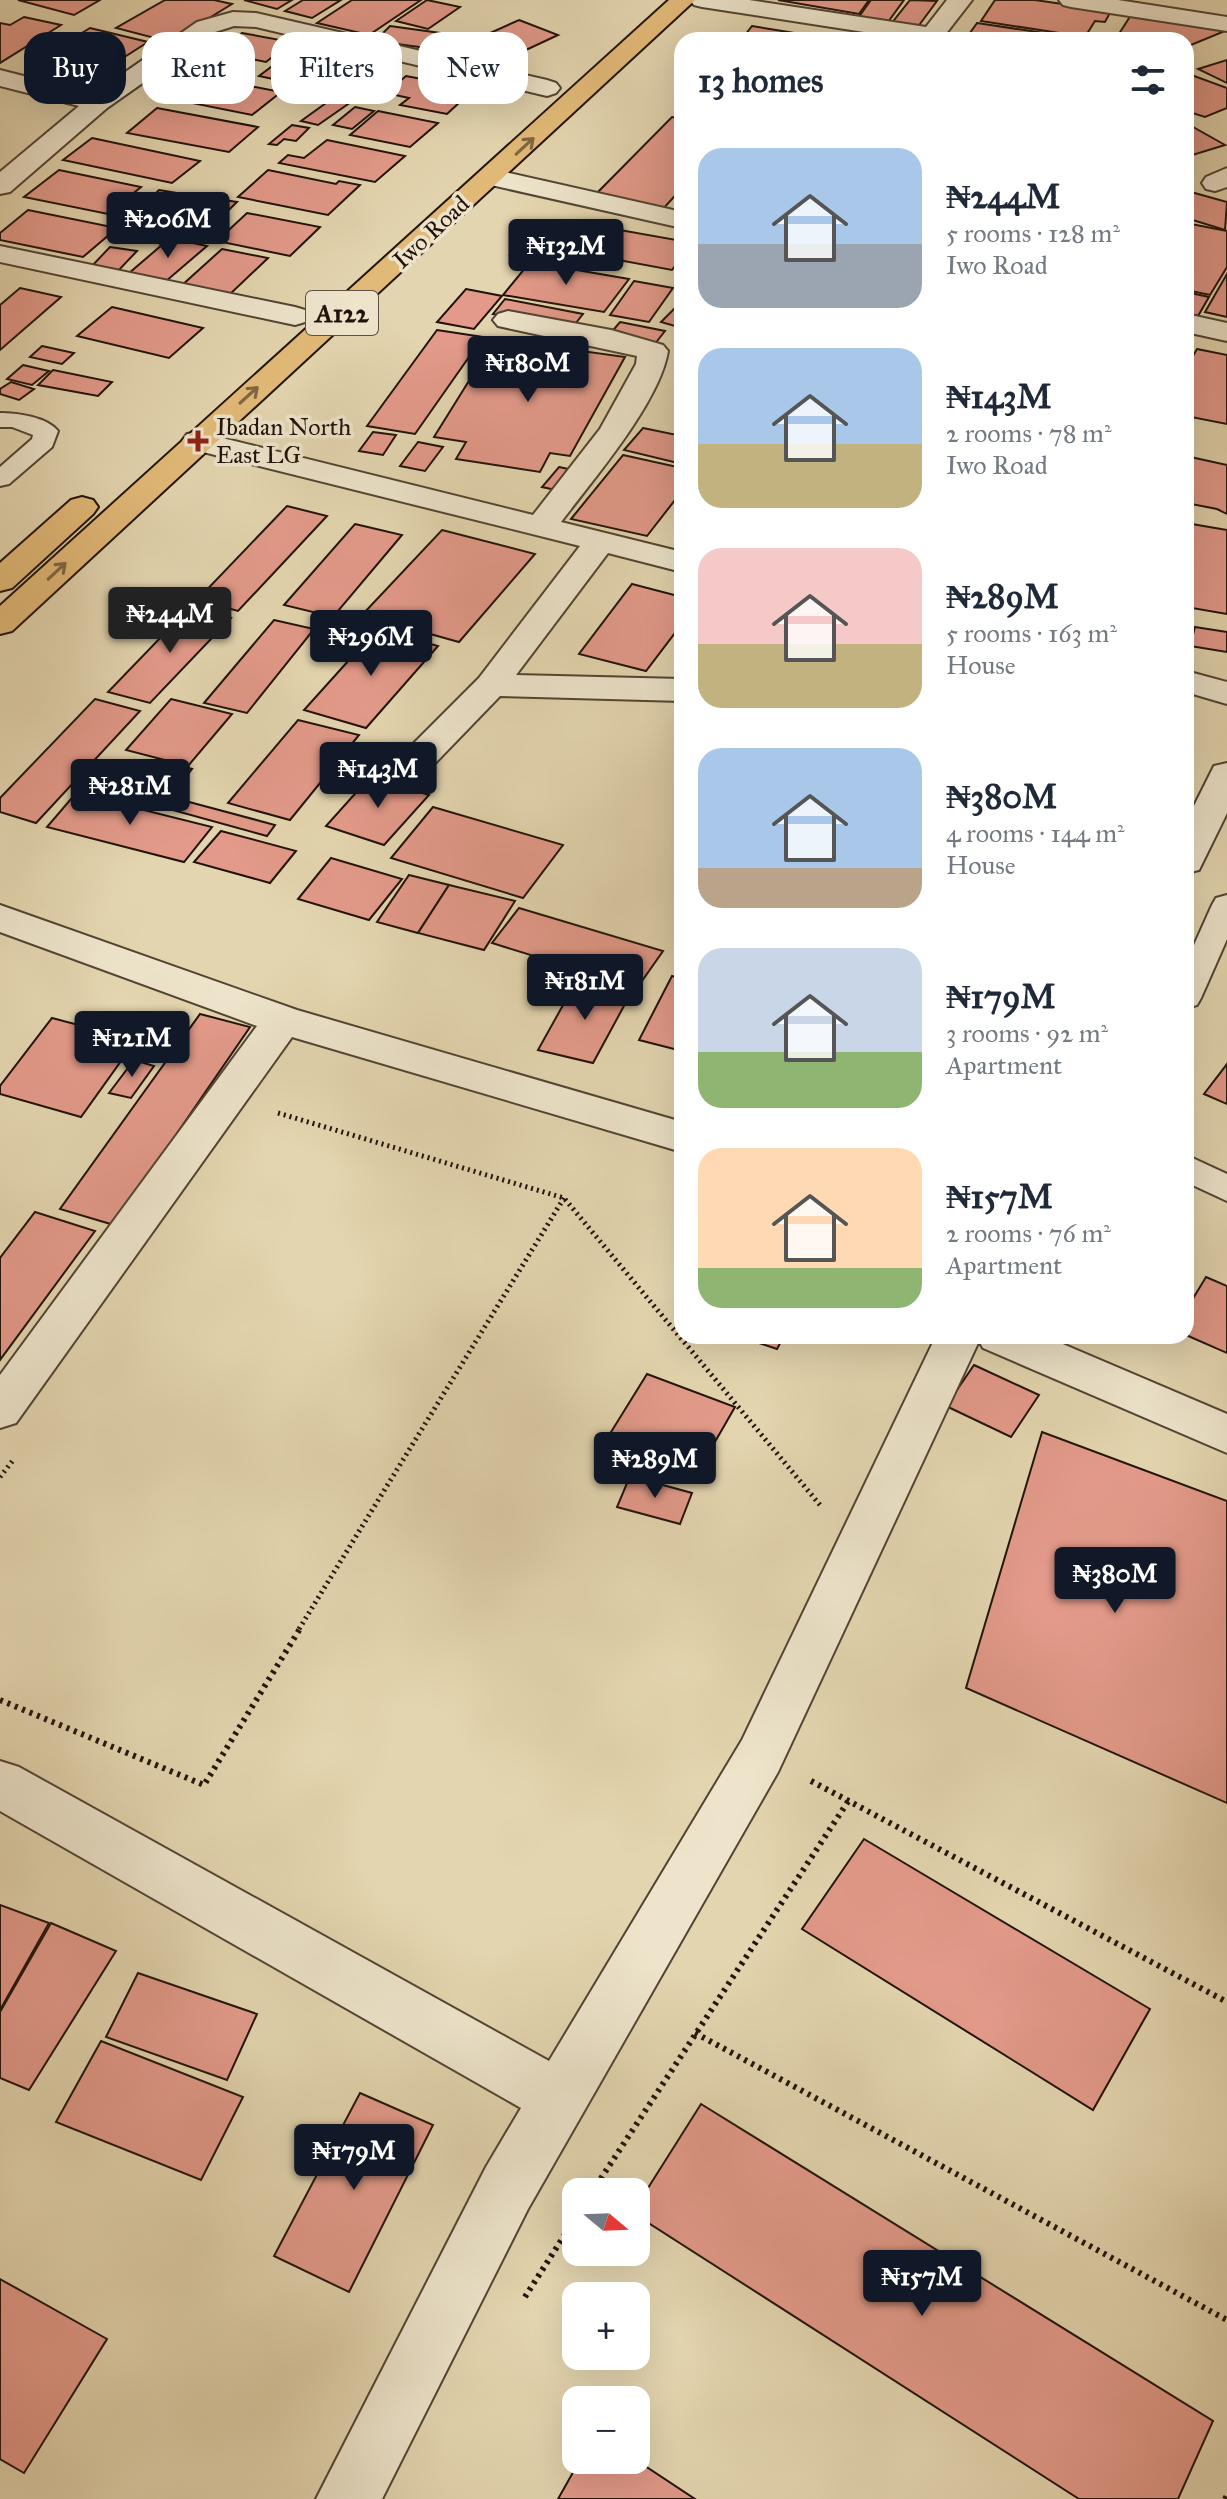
<!DOCTYPE html>
<html lang="en">
<head>
<meta charset="utf-8">
<style>
  body { margin:0; font-family:"IM FELL Great Primer",serif; background:#f2f2f3; color:#1f2937; height:100vh; display:flex; flex-direction:column; font-size:30px; white-space:nowrap }
  * { box-sizing:border-box; margin:0 }
  p { font-size:26px; color:#747a83 }
  .icon { flex:none; width:44px; height:44px; fill:none; stroke:currentColor; stroke-width:2; stroke-linecap:round; stroke-linejoin:round }
  .map { position:relative; flex:1; overflow:hidden }
  .panel { position:absolute; left:674px; top:32px; width:520px; height:1312px; display:flex; flex-direction:column; background:#fff; border-radius:24px; box-shadow:0 8px 32px #0002 }
  .panel>* { flex:none }
  .banner { position:absolute; left:24px; top:32px; width:530px; height:72px; display:flex; gap:16px }
  .needle { width:52px; rotate:109deg }
  .fabs { position:absolute; left:562px; top:2178px; display:grid; gap:16px }
  .fabs a { display:grid; place-items:center; width:88px; height:88px; border-radius:16px; background:#fff; box-shadow:0 8px 32px #0002; font-size:40px }
  .price { position:absolute; translate:-50% -68px; padding:0 18px; border-radius:8px; background:#111827; color:#fff; font-size:26px; line-height:52px; filter:drop-shadow(0 2px 4px #0008) }
  .price::after { content:''; position:absolute; left:50%; top:48px; width:24px; height:18px; margin-left:-12px; background:inherit; clip-path:polygon(0 0,100% 0,50% 100%) }
  .price.selected { background:#222; color:#fff }
  ul { padding:0; list-style:none }
  li { display:flex; align-items:center; gap:24px; height:200px; padding:0 24px }
  li span { display:grid; place-items:center; flex:none; width:224px; height:160px; border-radius:24px; color:#555 }
  li>.icon { margin-inline-start:auto }
  span .icon { width:96px; height:96px; fill:#fffc; stroke-width:1 }
  li b { font-size:34px }
  h2 { display:flex; justify-content:space-between; align-items:center; height:96px; padding:0 24px; font-size:34px }
  .chip { padding:0 28px; border-radius:24px; background:#fff; box-shadow:0 8px 32px #0002; font-size:28px; line-height:72px }
  .chip.selected { background:#111827; color:#fff }
  .map>svg:first-child { display:block }
  .building { fill:#e39a8a; stroke:#22130a; stroke-width:2 }
  .lines { fill:none; stroke-linecap:round; stroke-linejoin:round }
  .lane-casing { stroke:#524433; stroke-width:4 }
  .street-casing { stroke:#524433; stroke-width:4 }
  .highway-casing { stroke:#22130a; stroke-width:4 }
  .path-far1 { stroke:#22130a; stroke-width:5; stroke-dasharray:2 4; stroke-linecap:butt }
  .path { stroke:#22130a; stroke-width:6; stroke-dasharray:3 5; stroke-linecap:butt }
  .lane { fill:#ede4cb; fill-rule:evenodd }
  .street { fill:#ede4cb; fill-rule:evenodd }
  .highway { fill:#e2ba78; fill-rule:evenodd }
  .oneway { stroke:#826641 }
  .poi-dot { fill:#8f2418; stroke:#ede4cb; stroke-width:3 }
  .labels { text-anchor:middle; dominant-baseline:central; stroke-width:7; stroke-linejoin:round; paint-order:stroke }
  .far-street-label { font-size:24px; fill:#22130a; stroke:#ede4cb }
  .far-poi-label { font-size:24px; fill:#22130a; stroke:#ede4cb; text-anchor:start }
  .shield { fill:#ede4cb; stroke:#5f5244; stroke-width:2 }
  .shield-label { font-size:26px; font-weight:bold; fill:#22130a }
</style>
</head>
<body>
<div class="map">
<svg width="1227" height="2499" viewBox="0 0 1227 2499">
  <rect width="100%" height="100%" fill="#e3d5af"/>
  <filter id="stains"><feTurbulence type="fractalNoise" baseFrequency=".0025" numOctaves="4"/><feColorMatrix values="0 0 0 0 .2 0 0 0 0 .09 0 0 0 0 .02 0 0 0 .5 -.17"/></filter>
  <radialGradient id="worn" r=".72"><stop offset=".6" stop-color="#630" stop-opacity="0"/><stop offset="1" stop-color="#630" stop-opacity=".3"/></radialGradient>
  <g class="building">
    <path d="M18,0H100L74,15Z"/>
    <path d="M165,0H214L232,4L170,42L116,28Z"/>
    <path d="M244,0H292L277,9Z"/>
    <path d="M303,0H341L312,18L285,11Z"/>
    <path d="M352,0H421L369,35L317,23Z"/>
    <path d="M427,0L460,7L428,29L396,21Z"/>
    <path d="M778,0H869L859,14Z"/>
    <path d="M871,0H904L888,22L858,18Z"/>
    <path d="M910,0L937,1L917,28L891,24Z"/>
    <path d="M995,0H1035L1111,11L1105,22L1095,21L1085,37L981,21Z"/>
    <path d="M1131,15L1225,31L1186,47V40H1115Z"/>
    <path d="M24,17L61,25L0,63V23L10,25Z"/>
    <path d="M519,20L558,35L500,62L461,46Z"/>
    <path d="M977,23L1064,36L1062,40H965Z"/>
    <path d="M390,26L455,35L441,50L375,41Z"/>
    <path d="M752,26L819,37L816,40H741Z"/>
    <path d="M90,28L148,42L87,81L28,66Z"/>
    <path d="M242,33L291,42L266,62L217,52Z"/>
    <path d="M299,46L337,54L296,84L259,76Z"/>
    <path d="M453,46L478,58L462,64L437,52Z"/>
    <path d="M178,51L219,60L203,72L161,63Z"/>
    <path d="M1227,60V83L1198,69Z"/>
    <path d="M362,66L387,71L355,99L336,96L331,100L319,98L327,91L315,88L340,67L357,70Z"/>
    <path d="M1186,73L1227,88V108L1205,117L1186,111Z"/>
    <path d="M188,74L281,92L252,115L162,97Z"/>
    <path d="M406,76L474,89L447,114L400,105L409,98L386,93Z"/>
    <path d="M333,98L351,102L318,125L301,121Z"/>
    <path d="M355,107L374,111L352,129L333,125Z"/>
    <path d="M157,108L258,127L229,152L127,133Z"/>
    <path d="M378,111L438,123L410,147L350,135Z"/>
    <path d="M672,117L682,119V188L663,209L595,195Z"/>
    <path d="M1186,123L1225,145L1186,157Z"/>
    <path d="M292,125L309,128L296,141L284,139L277,145L269,144Z"/>
    <path d="M92,138L200,161L172,183L63,160Z"/>
    <path d="M327,140L405,156L375,182L279,163L288,155L304,158Z"/>
    <path d="M59,170L141,187L108,214L24,197Z"/>
    <path d="M268,170L336,184L339,181L360,185L328,215L238,197Z"/>
    <path d="M159,190L206,198L171,232L124,224Z"/>
    <path d="M1191,192L1227,202L1225,230L1186,218V195Z"/>
    <path d="M211,198L237,202L203,235L178,231Z"/>
    <path d="M28,210L117,228L83,257L0,240V233Z"/>
    <path d="M247,213L320,227L290,256L217,241Z"/>
    <path d="M575,222L682,241V263L678,262L672,270L554,248Z"/>
    <path d="M1186,223L1227,231V267L1210,295L1186,290Z"/>
    <path d="M170,238L207,246L165,282L128,274Z"/>
    <path d="M517,246L580,257L573,266L510,255Z"/>
    <path d="M110,247L137,251L116,273L89,269Z"/>
    <path d="M222,249L268,258L227,297L180,287Z"/>
    <path d="M530,262L629,279L604,312L503,295Z"/>
    <path d="M1227,274V317L1205,312Z"/>
    <path d="M634,281L673,288L649,322L610,315Z"/>
    <path d="M20,288L61,297L0,350V305Z"/>
    <path d="M466,289L502,296L474,329L437,322Z"/>
    <path d="M1186,292L1209,297L1198,316L1186,313Z"/>
    <path d="M505,299L583,314L572,328L493,314Z"/>
    <path d="M682,301V328L661,322Z"/>
    <path d="M112,307L203,328L169,358L77,336Z"/>
    <path d="M620,322L665,331L654,345L609,335Z"/>
    <path d="M437,330L483,337L415,434L367,426Z"/>
    <path d="M495,339L625,357L570,456L550,453L540,472L456,459L466,442L434,437Z"/>
    <path d="M42,346L74,353L62,364L30,357Z"/>
    <path d="M1197,349L1227,355V424L1186,416V368Z"/>
    <path d="M23,365L49,371L32,385L7,379Z"/>
    <path d="M53,370L112,382L98,396L38,385Z"/>
    <path d="M11,382L34,389L19,400L0,394V389Z"/>
    <path d="M643,428L682,436V464L624,450Z"/>
    <path d="M373,432L396,435L383,455L359,451Z"/>
    <path d="M418,442L443,447L425,471L400,466Z"/>
    <path d="M623,455L682,468V491L647,536L571,519Z"/>
    <path d="M1186,456L1227,465V514L1217,509L1186,503Z"/>
    <path d="M559,467L587,473L570,493L542,487Z"/>
    <path d="M287,506L327,516L238,611L197,600Z"/>
    <path d="M1186,523L1227,530V614L1186,607Z"/>
    <path d="M355,524L402,535L333,617L284,605Z"/>
    <path d="M442,530L535,554L459,642L362,615Z"/>
    <path d="M632,584L682,597V635L675,633L646,671L579,654Z"/>
    <path d="M190,607L231,618L150,703L108,692Z"/>
    <path d="M274,620L314,629L247,713L204,703Z"/>
    <path d="M1195,627L1227,632V652L1190,646Z"/>
    <path d="M377,629L438,646L366,728L304,710Z"/>
    <path d="M95,699L140,711L36,823L0,812V798Z"/>
    <path d="M171,699L232,714L188,766L126,750Z"/>
    <path d="M298,720L359,735L290,820L228,803Z"/>
    <path d="M151,760L192,769L163,807L122,798Z"/>
    <path d="M94,775L125,782L115,795L84,787Z"/>
    <path d="M371,776L429,795L384,845L326,826Z"/>
    <path d="M76,793L212,827L184,862L47,827Z"/>
    <path d="M178,799L275,825L267,836L169,809Z"/>
    <path d="M433,807L563,845L523,898L391,858Z"/>
    <path d="M221,831L296,851L270,883L194,862Z"/>
    <path d="M331,858L402,879L369,920L298,899Z"/>
    <path d="M409,875L449,885L418,933L377,922Z"/>
    <path d="M449,885L515,901L484,950L418,933Z"/>
    <path d="M519,908L663,951L637,988L492,943Z"/>
    <path d="M672,976L682,979V1051L639,1040Z"/>
    <path d="M577,980L631,993L593,1063L538,1050Z"/>
    <path d="M200,1014L250,1027L114,1225L60,1209Z"/>
    <path d="M52,1018L136,1040L81,1117L0,1094V1086Z"/>
    <path d="M134,1060L154,1066L131,1098L109,1093Z"/>
    <path d="M1227,1064V1104L1204,1094Z"/>
    <path d="M35,1212L95,1231L0,1360V1258Z"/>
    <path d="M1206,1277L1227,1286V1353L1186,1335V1310Z"/>
    <path d="M738,1336H784L777,1349Z"/>
    <path d="M974,1365L1039,1395L1011,1437L946,1406Z"/>
    <path d="M647,1374L735,1407L693,1480L603,1445Z"/>
    <path d="M1042,1432L1227,1501V1803L966,1688Z"/>
    <path d="M630,1476L692,1493L680,1524L617,1507Z"/>
    <path d="M864,1839L1150,2009L1093,2110L802,1929Z"/>
    <path d="M0,1905L49,1923L0,2010Z"/>
    <path d="M51,1923L116,1951L29,2090L0,2078V2012Z"/>
    <path d="M138,1973L257,2014L227,2080L106,2037Z"/>
    <path d="M101,2041L243,2097L201,2180L56,2122Z"/>
    <path d="M360,2093L433,2125L349,2292L274,2256Z"/>
    <path d="M701,2104L1213,2421L1178,2499H1079L636,2215V2207Z"/>
    <path d="M0,2279L107,2339L24,2473L0,2459Z"/>
    <path d="M580,2460H636L695,2499H558Z"/>
  </g>
  <g class="lines">
    <g class="lane-casing">
      <g id="lane">
        <path d="M0,413C17,413 47,417 58,431L52,447L9,484L0,486V467L32,439L33,435L12,427H0Z"/>
        <path d="M1227,895V939L1201,998L1197,1005L1186,1008V963L1212,905L1216,898Z"/>
        <path d="M1186,1155L1227,1174V1201L1186,1182Z"/>
      </g>
    </g>
    <g class="street-casing">
      <g id="street">
        <path d="M690,0H749L926,27L947,0H972L941,40H916L702,7L694,5Z"/>
        <path d="M1059,0H1118L1227,17V31L1071,7L1063,5Z"/>
        <path d="M233,12L256,13L547,80L556,83L560,88L556,93L547,96L256,27L234,26L215,32L107,108L10,192L0,194V172L79,106L0,86V70L94,94L197,22Z"/>
        <path d="M1227,168V187L1215,191L1206,189L1202,183L1206,177Z"/>
        <path d="M491,169L682,212V228L482,183L478,177L482,171Z"/>
        <path d="M0,246L295,307L305,310L310,316L305,322L295,325L0,262Z"/>
        <path d="M508,311L611,330L663,345L668,351C660,402 593,480 561,522L682,552V572L608,553L516,675L682,679V701L500,696L415,784L402,787L389,784L384,776L389,768L479,678L580,546L187,448L182,441L187,434L198,432L533,515L600,429L636,364L637,356L498,326L493,320L498,314Z"/>
        <path d="M1186,314L1227,323V341L1186,332Z"/>
        <path d="M1186,671L1227,682V704L1186,692Z"/>
        <path d="M1227,763V813L1199,870L1186,873V822L1214,766Z"/>
        <path d="M0,905L297,1010L682,1122V1152L292,1037L16,1423L0,1428V1375L257,1026L0,932Z"/>
        <path d="M936,1336H1044L1227,1414V1453L983,1348L979,1341L778,1772L528,2209L382,2499H316L486,2167L521,2108L0,1811V1761L19,1767L549,2061L742,1740Z"/>
      </g>
    </g>
    <g class="highway-casing">
      <g id="highway">
        <path d="M669,0H695L12,631L0,634V606Z"/>
        <path d="M82,497L93,500L98,507L93,514L12,588L0,591V563L71,500Z"/>
      </g>
    </g>
    <g class="path-far1">
      <path d="M278,1113L564,1198L820,1505"/>
      <path d="M0,1477L14,1459"/>
      <path d="M299,1629L564,1198"/>
    </g>
    <g class="path">
      <path d="M0,1700L204,1785L301,1627"/>
      <path d="M811,1781L1227,2002"/>
      <path d="M695,2033L1227,2320"/>
      <path d="M592,2192L849,1800"/>
      <path d="M525,2297L576,2217"/>
      <path d="M1225,2499L1227,2495"/>
    </g>
    <use href="#lane" class="lane"/>
    <use href="#street" class="street"/>
    <use href="#highway" class="highway"/>
  </g>
  <defs><path id="oneway-shaft" d="M-6 0H5M1.5-3L5.5 0L1.5 3" fill="none" stroke-width="1.6" stroke-linecap="round" stroke-linejoin="round" transform="scale(2)"/></defs>
  <g class="oneway">
    <use href="#oneway-shaft" transform="translate(525 146) rotate(-43)"/>
    <use href="#oneway-shaft" transform="translate(249 395) rotate(-42)"/>
    <use href="#oneway-shaft" transform="translate(57 571) rotate(-43)"/>
  </g>
  <path class="poi-dot" d="M194 429h8v8h8v8h-8v8h-8v-8h-8v-8h8z"/>
  <g class="labels">
    <g class="far-street-label">
      <text transform="translate(431 232) rotate(-43)">Iwo Road</text>
    </g>
    <g class="far-poi-label">
      <text x="216" y="427">Ibadan North<tspan x="216" dy="28">East LG</tspan></text>
    </g>
    <rect class="shield" x="306" y="291" width="72" height="44" rx="6"/>
    <g class="shield-label">
      <text x="342" y="313">A122</text>
    </g>
  </g>
  <rect width="100%" height="100%" filter="url(#stains)"/>
  <rect width="100%" height="100%" fill="url(#worn)"/>
</svg>
<div class="fabs">
<a><svg class="needle" viewBox="-14 -14 28 28"><path d="M0-13l5 13h-10z" fill="#e53935"/><path d="M0 13l5-13h-10z" fill="#747a83"/></svg></a>
<a>+</a>
<a>−</a>
</div>
<b class="price" style="left:168px;top:260px">₦206M</b>
<b class="price" style="left:566px;top:287px">₦132M</b>
<b class="price" style="left:528px;top:404px">₦180M</b>
<b class="price selected" style="left:170px;top:655px">₦244M</b>
<b class="price" style="left:371px;top:678px">₦296M</b>
<b class="price" style="left:378px;top:810px">₦143M</b>
<b class="price" style="left:130px;top:827px">₦281M</b>
<b class="price" style="left:585px;top:1022px">₦181M</b>
<b class="price" style="left:132px;top:1079px">₦121M</b>
<b class="price" style="left:655px;top:1500px">₦289M</b>
<b class="price" style="left:1115px;top:1615px">₦380M</b>
<b class="price" style="left:354px;top:2192px">₦179M</b>
<b class="price" style="left:922px;top:2318px">₦157M</b>
<div class="banner">
<a class="chip selected">Buy</a>
<a class="chip">Rent</a>
<a class="chip">Filters</a>
<a class="chip">New</a>
</div>
<section class="panel">
<h2>13 homes<svg class="icon" aria-label="filters" viewBox="0 0 24 24"><path d="M4 7h16M4 17h16"/><circle cx="9" cy="7" r="2"/><circle cx="15" cy="17" r="2"/></svg></h2>
<ul>
<li><span style="background:linear-gradient(#a9c7e8 60%,#9aa5b1 0)"><svg class="icon" aria-label="home" viewBox="0 0 24 24"><path d="M3 11l9-7 9 7M6 9v11h12V9"/></svg></span><div><b>₦244M</b><p>5 rooms · 128 m²</p><p>Iwo Road</p></div></li>
<li><span style="background:linear-gradient(#a9c7e8 60%,#c2b280 0)"><svg class="icon" aria-label="home" viewBox="0 0 24 24"><path d="M3 11l9-7 9 7M6 9v11h12V9"/></svg></span><div><b>₦143M</b><p>2 rooms · 78 m²</p><p>Iwo Road</p></div></li>
<li><span style="background:linear-gradient(#f6c9c9 60%,#c2b280 0)"><svg class="icon" aria-label="home" viewBox="0 0 24 24"><path d="M3 11l9-7 9 7M6 9v11h12V9"/></svg></span><div><b>₦289M</b><p>5 rooms · 163 m²</p><p>House</p></div></li>
<li><span style="background:linear-gradient(#a9c7e8 75%,#b9a48a 0)"><svg class="icon" aria-label="home" viewBox="0 0 24 24"><path d="M3 11l9-7 9 7M6 9v11h12V9"/></svg></span><div><b>₦380M</b><p>4 rooms · 144 m²</p><p>House</p></div></li>
<li><span style="background:linear-gradient(#c9d6e8 65%,#8fb573 0)"><svg class="icon" aria-label="home" viewBox="0 0 24 24"><path d="M3 11l9-7 9 7M6 9v11h12V9"/></svg></span><div><b>₦179M</b><p>3 rooms · 92 m²</p><p>Apartment</p></div></li>
<li><span style="background:linear-gradient(#ffd9b3 75%,#8fb573 0)"><svg class="icon" aria-label="home" viewBox="0 0 24 24"><path d="M3 11l9-7 9 7M6 9v11h12V9"/></svg></span><div><b>₦157M</b><p>2 rooms · 76 m²</p><p>Apartment</p></div></li>
</ul>
</section>
</div>
</body>
</html>
